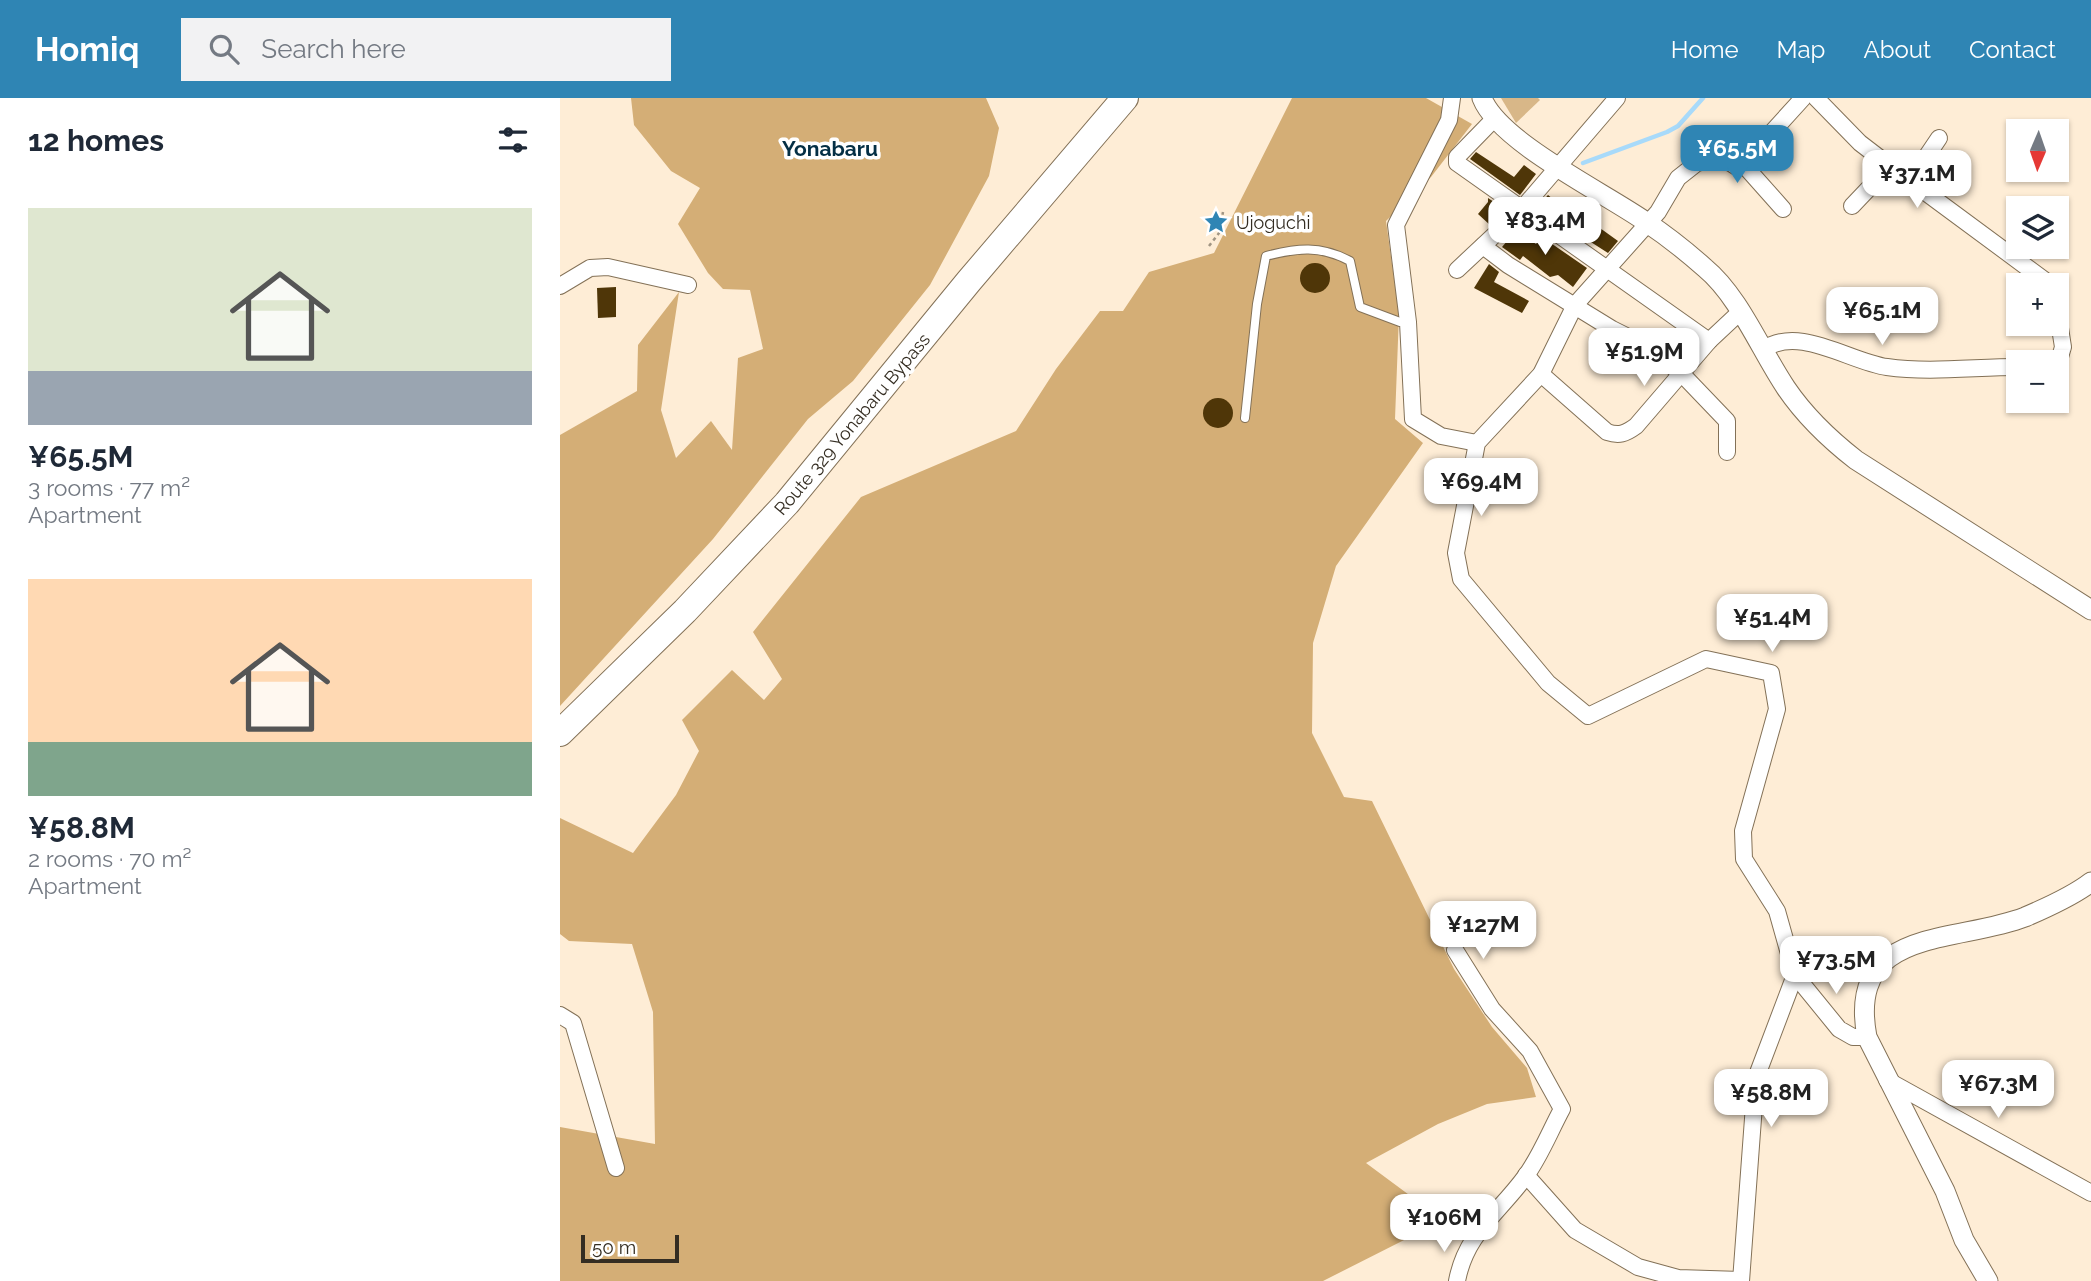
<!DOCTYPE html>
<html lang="en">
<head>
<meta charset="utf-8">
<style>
  body { margin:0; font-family:Raleway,sans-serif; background:#f2f2f3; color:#1f2937; height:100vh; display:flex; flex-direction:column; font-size:26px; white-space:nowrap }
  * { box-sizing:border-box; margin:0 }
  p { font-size:23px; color:#747a83 }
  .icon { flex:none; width:38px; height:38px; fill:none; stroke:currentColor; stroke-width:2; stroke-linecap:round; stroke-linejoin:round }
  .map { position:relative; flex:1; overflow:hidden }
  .details { display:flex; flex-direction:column; background:#fff; width:560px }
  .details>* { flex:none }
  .needle { width:46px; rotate:182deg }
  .fabs { position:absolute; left:1446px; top:21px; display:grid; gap:14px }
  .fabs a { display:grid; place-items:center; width:63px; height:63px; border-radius:0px; background:#fff; box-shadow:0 2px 5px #0004; font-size:35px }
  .scale { position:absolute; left:21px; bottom:18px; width:98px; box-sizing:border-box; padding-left:7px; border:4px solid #342d22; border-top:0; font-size:19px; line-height:24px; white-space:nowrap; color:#342d22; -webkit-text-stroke:5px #fff; paint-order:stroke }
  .price { position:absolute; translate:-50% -60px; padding:0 16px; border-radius:14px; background:#fff; color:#222; font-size:23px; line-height:46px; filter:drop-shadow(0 2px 4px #0008) }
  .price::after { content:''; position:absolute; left:50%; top:42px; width:21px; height:16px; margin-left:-10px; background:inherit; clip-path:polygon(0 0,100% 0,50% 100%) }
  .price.on { background:#2f85b4; color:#fff }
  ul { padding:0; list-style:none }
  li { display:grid; align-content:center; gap:14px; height:371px; padding:0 28px }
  li span { display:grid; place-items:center; height:217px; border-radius:0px; color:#555 }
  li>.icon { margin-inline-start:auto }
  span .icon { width:126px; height:126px; fill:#fffc; stroke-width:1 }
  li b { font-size:30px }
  h2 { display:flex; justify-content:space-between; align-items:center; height:84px; padding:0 28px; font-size:30px }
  header { display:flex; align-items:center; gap:42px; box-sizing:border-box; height:98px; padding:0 35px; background:#2f85b4; color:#fff }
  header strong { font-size:33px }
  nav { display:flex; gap:38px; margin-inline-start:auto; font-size:24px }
  .search { width:490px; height:63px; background:#f2f2f3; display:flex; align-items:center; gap:18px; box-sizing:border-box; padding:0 24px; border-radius:0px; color:#747a83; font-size:26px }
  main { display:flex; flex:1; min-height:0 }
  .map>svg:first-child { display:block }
  .green { fill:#d8b788 }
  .forest { fill:#d4ae76 }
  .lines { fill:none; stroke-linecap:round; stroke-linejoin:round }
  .stream { stroke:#a8dafa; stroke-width:4.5 }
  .building { fill:#4f3608 }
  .service-casing { stroke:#837157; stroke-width:10 }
  .minor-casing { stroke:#837157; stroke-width:18 }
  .tertiary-casing { stroke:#837157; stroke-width:21 }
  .trunk-casing { stroke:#837157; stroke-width:28 }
  .path { stroke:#a19583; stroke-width:2.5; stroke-dasharray:3.5 3.5; stroke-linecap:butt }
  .service { stroke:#fff; stroke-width:8 }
  .minor { stroke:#fff; stroke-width:16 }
  .tertiary { stroke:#fff; stroke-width:19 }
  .trunk { stroke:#fff; stroke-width:26 }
  .labels { text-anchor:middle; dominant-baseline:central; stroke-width:7; stroke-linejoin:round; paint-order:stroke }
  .poi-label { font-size:18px; fill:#342d22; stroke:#fff; text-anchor:start }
  .street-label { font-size:18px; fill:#342d22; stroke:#fff }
  .quarter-label { font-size:21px; font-weight:bold; fill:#042f45; stroke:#fff }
</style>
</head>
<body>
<header>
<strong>Homiq</strong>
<div class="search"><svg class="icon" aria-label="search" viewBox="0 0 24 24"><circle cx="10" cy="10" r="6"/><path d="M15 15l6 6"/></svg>Search here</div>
<nav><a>Home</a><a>Map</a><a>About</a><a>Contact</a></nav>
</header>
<main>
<section class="details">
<h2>12 homes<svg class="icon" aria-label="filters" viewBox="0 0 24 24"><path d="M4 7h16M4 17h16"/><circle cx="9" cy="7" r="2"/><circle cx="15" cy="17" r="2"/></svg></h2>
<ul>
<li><span style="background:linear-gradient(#dfe7d0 75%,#9aa5b1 0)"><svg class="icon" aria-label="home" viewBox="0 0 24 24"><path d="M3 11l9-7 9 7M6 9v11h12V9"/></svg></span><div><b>¥65.5M</b><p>3 rooms · 77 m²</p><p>Apartment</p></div></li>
<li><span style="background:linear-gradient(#ffd9b3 75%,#7fa58c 0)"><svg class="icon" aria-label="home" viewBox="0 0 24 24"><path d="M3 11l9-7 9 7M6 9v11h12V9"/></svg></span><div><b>¥58.8M</b><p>2 rooms · 70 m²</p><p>Apartment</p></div></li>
</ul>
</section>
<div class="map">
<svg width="1531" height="1183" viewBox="0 0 1531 1183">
  <rect width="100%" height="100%" fill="#feedd6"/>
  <path class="green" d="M941,0H978L980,2L956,25Z"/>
  <g class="forest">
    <path d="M71,0H426L439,30L429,78L370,187L293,283L248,321L153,441L0,608V337L77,293L78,247L119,194L101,312L116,360L151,323L172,352L178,260L203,251L190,192L163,191L148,175L118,126L140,90L111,73L74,27Z"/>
    <path d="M732,0H866L912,26L871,79L826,123L839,216L835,321L863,345L776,468L753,545L752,635L784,699L812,703L894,871L932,929L967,970L976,999L927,1006L878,1026L806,1065L860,1105L856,1136L763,1183H0V1029L95,1046L93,914L72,846L9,843L0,836V720L73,755L116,697L139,653L122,622L172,572L204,602L222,581L193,534L301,399L456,333L496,271L540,213H563L589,174L654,155Z"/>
  </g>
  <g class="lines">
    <path class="stream" d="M1023,65L1107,34L1118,28L1143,0"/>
  </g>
  <g class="building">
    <path d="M916,54L954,79L964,67L976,76L960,97L910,61Z"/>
    <path d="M988,97L999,106L1001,102L1058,143L1048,155L987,116L977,109Z"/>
    <path d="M928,100L946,112L930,127L918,116L928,104Z"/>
    <path d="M960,128L965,131L962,137L976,146L982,139L1027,170L1013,189L998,177L990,179L963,158L960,162L942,149Z"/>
    <circle cx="755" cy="180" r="15"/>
    <path d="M929,166L939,174L934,184L969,203L962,215L914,190Z"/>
    <path d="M56,189V219L38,220L37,190Z"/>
    <circle cx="658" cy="315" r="15"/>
  </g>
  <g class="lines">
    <g class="service-casing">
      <path id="service" d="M685,320L697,206L706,158C737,150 760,147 790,163L800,209L840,224H848"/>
    </g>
    <g class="minor-casing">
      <g id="minor">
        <path d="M892,0L889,22L836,127L848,224L853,321L881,338L917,345"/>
        <path d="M1243,0L1183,66L1177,69L1161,59L1137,65L1118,80L1098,114L1015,207L981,276L917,345L896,455L901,481L988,585L1028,618L1146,561L1211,575L1217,611L1183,733L1184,761L1217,813L1235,877L1279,931L1293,939H1307"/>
        <path d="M1256,0L1300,45L1330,68L1491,187"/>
        <path d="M934,21L897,59V65L1149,243"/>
        <path d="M1183,66L1223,111"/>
        <path d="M1350,83L1379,40"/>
        <path d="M1292,108L1330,68"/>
        <path d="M923,148L948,167L1052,231L1082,246L1121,275L1167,323V354"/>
        <path d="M897,172L961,112L1057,0"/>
        <path d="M0,188L30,170L48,169L128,187"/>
        <path d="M1203,252C1238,226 1290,264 1327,269C1369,275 1415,269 1458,269"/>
        <path d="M1491,264L1500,259L1503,249L1496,205"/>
        <path d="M981,276L1047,334C1059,338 1065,336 1076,328L1149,243L1180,214"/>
        <path d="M895,852L932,911L970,953L1002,1011C990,1033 980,1059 965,1079C938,1116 906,1135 897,1183"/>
        <path d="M0,917L13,925L56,1070"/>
        <path d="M1327,982L1531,1095"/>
        <path d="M966,1077L1015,1132L1078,1169L1118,1180L1181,1182"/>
        <path d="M1181,1183L1196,980L1235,877"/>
      </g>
    </g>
    <g class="tertiary-casing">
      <g id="tertiary">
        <path d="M922,0C939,44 1045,95 1086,124C1107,138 1127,154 1145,170C1179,198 1201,253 1226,290C1245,318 1269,341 1296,362L1531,512"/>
        <path d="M1428,1183L1404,1142L1385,1093L1307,939C1286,828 1396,846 1465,819C1486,810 1513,798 1531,784"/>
      </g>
    </g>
    <g class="trunk-casing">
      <path id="trunk" d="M0,635L125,513L227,405L409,183L565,0"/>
    </g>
    <path class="path" d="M649,148L659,135L663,114"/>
    <use href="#service" class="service"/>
    <use href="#minor" class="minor"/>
    <use href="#tertiary" class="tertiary"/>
    <use href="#trunk" class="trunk"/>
  </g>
  <defs>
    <g id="sight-bare" transform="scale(1.89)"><path d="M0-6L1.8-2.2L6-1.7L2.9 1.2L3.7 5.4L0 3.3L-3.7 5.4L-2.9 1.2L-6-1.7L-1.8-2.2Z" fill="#2f85b4" stroke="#fff" stroke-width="2.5" paint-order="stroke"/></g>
  </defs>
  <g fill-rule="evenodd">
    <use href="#sight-bare" x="656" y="124"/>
  </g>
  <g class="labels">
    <g class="poi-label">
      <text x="676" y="124">Ujoguchi</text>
    </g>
    <g class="street-label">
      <text transform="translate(292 326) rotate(-50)">Route 329 Yonabaru Bypass</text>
    </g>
    <g class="quarter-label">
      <text x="270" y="50">Yonabaru</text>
    </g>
  </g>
</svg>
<div class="fabs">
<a><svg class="needle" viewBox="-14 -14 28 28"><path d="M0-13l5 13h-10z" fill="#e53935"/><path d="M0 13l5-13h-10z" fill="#747a83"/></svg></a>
<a><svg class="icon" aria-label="layers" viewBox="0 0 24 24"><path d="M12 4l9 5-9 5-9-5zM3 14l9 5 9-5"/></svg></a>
<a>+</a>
<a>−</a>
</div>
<div class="scale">50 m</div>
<b class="price on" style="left:1177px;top:87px">¥65.5M</b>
<b class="price" style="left:1357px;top:112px">¥37.1M</b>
<b class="price" style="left:985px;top:159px">¥83.4M</b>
<b class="price" style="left:1322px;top:249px">¥65.1M</b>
<b class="price" style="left:1084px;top:290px">¥51.9M</b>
<b class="price" style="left:921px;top:420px">¥69.4M</b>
<b class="price" style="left:1212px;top:556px">¥51.4M</b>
<b class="price" style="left:923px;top:863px">¥127M</b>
<b class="price" style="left:1276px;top:898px">¥73.5M</b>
<b class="price" style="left:1438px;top:1022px">¥67.3M</b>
<b class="price" style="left:1211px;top:1031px">¥58.8M</b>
<b class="price" style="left:884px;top:1156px">¥106M</b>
</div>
</main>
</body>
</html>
